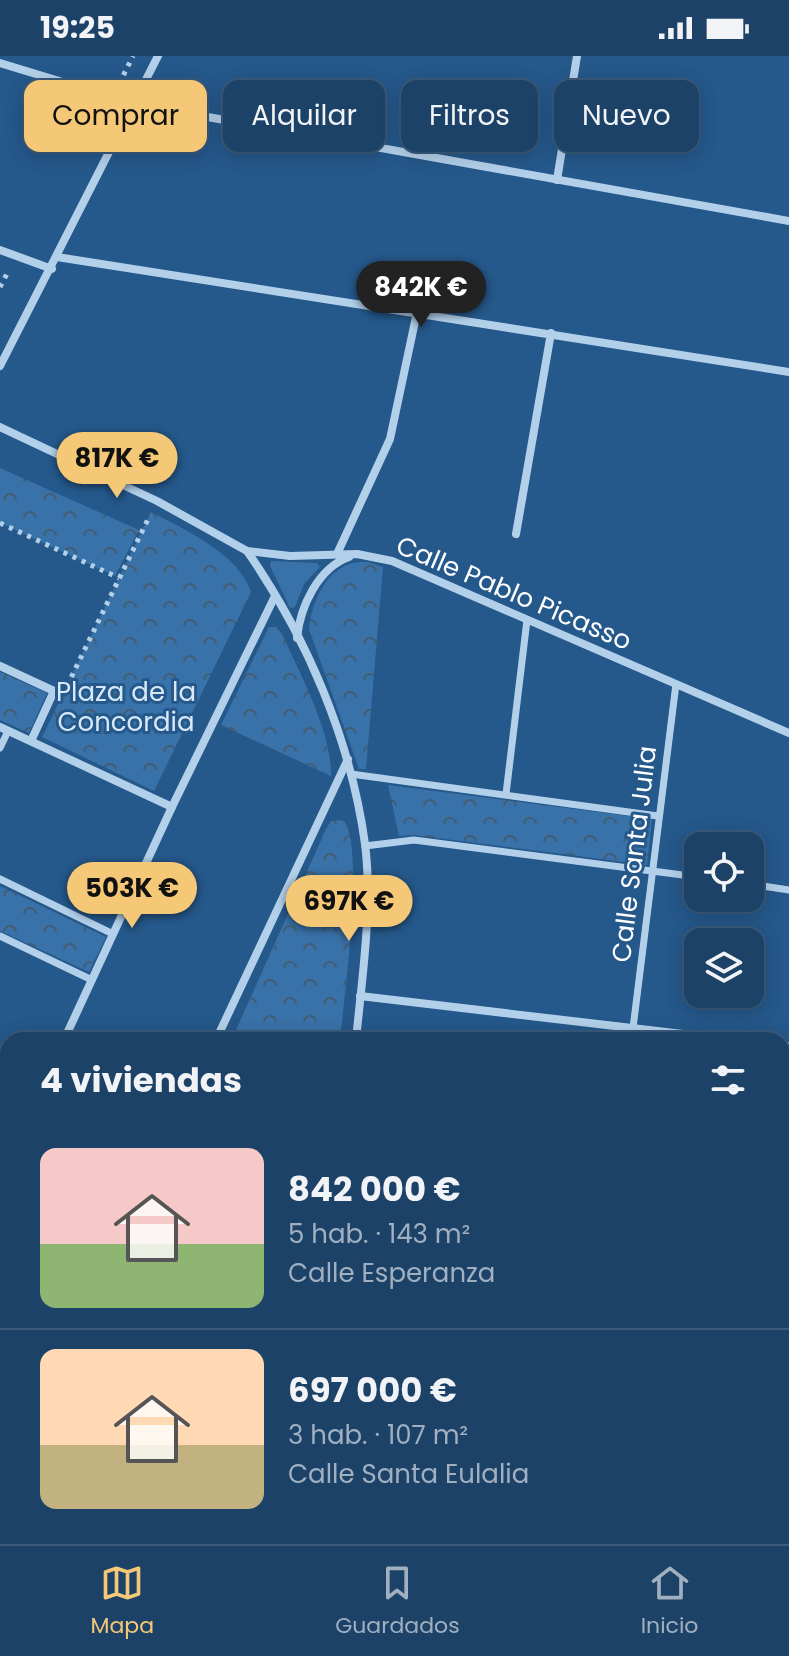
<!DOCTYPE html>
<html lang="es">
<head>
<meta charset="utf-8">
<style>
  body { margin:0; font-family:Poppins,sans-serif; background:#294d71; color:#f1f3f6; height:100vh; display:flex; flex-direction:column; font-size:30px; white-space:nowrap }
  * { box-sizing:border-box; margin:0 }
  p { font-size:26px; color:#a0b0c0 }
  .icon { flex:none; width:44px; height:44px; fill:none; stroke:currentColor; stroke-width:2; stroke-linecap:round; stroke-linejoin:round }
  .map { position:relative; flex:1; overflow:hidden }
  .sheet { position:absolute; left:0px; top:976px; width:790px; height:512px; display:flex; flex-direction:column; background:#1c4268; border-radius:24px 24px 0 0; box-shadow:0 4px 20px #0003,0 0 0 2px #3a5b7c }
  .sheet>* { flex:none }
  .banner { position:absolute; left:24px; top:24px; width:742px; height:72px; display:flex; gap:16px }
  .controls { position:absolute; left:684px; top:776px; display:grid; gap:16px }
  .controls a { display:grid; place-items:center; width:80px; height:80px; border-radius:16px; background:#1c4268; box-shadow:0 4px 20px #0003,0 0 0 2px #3a5b7c; font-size:40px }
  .price { position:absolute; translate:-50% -68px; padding:0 18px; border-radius:28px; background:#f4c877; color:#111; font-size:26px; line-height:52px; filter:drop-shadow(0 2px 4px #0008) }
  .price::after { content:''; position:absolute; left:50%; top:48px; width:24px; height:18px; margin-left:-12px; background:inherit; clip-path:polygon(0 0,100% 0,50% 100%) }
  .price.active { background:#222; color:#fff }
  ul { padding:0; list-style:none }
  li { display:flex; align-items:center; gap:24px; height:200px; padding:0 40px }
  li+li { border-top:2px solid #3a5b7c }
  li span { display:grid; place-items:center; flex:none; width:224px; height:160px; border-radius:16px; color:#555 }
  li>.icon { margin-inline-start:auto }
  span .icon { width:96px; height:96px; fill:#fffc; stroke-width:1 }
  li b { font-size:34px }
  h2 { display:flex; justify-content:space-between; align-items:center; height:96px; padding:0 40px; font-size:34px }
  .tag { padding:0 28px; border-radius:16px; background:#1c4268; box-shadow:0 4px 20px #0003,0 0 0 2px #3a5b7c; font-size:28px; line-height:72px }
  .tag.active { background:#f4c877; color:#111 }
  .status { display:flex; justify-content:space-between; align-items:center; height:56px; padding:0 40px; background:#1c4268; direction:ltr }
  .status svg { height:22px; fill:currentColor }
  .tab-bar { display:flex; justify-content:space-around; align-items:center; height:112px; border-top:2px solid #3a5b7c; background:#1c4268; font-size:22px; color:#a0b0c0 }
  .tab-bar a { display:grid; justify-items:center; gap:4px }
  .tab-bar .active { color:#f4c877 }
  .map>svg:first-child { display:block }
  .grass { fill:#3972a8 }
  .park { fill:url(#park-crowns) }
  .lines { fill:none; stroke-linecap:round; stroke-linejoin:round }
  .path { stroke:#b3d0ea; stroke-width:5; stroke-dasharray:4 6; stroke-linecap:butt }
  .pedestrian { stroke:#b3d0ea; stroke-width:7 }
  .minor { stroke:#b3d0ea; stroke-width:8 }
  .labels { text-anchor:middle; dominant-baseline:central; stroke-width:6; stroke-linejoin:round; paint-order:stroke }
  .street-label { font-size:26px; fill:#fff; stroke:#25588b }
  .park-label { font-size:26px; fill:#d7e8f8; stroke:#25588b }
</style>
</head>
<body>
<div class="status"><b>19:25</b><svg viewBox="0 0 49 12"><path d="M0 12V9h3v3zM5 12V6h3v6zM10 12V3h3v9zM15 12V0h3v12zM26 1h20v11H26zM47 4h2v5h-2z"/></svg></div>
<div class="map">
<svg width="789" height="1488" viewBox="0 0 789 1488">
  <defs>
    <pattern id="park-crowns" width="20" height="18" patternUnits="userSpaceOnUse" patternTransform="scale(2)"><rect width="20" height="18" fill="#3972a8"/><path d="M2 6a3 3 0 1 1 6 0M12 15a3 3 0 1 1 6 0" fill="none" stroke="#435d75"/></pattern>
  </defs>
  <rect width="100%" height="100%" fill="#25588b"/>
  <path class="grass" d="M271,505L317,507L320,511L304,528L295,551L290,552L270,510Z"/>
  <g class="park">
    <path d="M0,412L139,474L115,520L0,467Z"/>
    <path d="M151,456C184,473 239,498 251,536L154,735L42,681Z"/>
    <path d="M368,506L383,511L366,713H359L309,573C311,549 324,517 349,508C354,506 363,506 368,506Z"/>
    <path d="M269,571H276L282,578C300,618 332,676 331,720L221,669Z"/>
    <path d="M0,616L47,637L29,677L0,664Z"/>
    <path d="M388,729L652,763L647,809L414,779L399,780Z"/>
    <path d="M338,764L344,765C365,793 344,942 340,984L232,983L326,773L331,765Z"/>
    <path d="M0,830L106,881L89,916L0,875Z"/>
  </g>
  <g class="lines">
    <g class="path">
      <path d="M119,28L133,0"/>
      <path d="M86,96L106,55"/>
      <path d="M0,231L9,214"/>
      <path d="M0,467L119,522"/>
      <path d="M67,630L150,459"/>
    </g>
    <g class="pedestrian">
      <path d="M0,692L8,675"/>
      <path d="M351,718L658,760"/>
      <path d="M506,738L527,564"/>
      <path d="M365,790L414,784L698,821"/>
      <path d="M0,823L113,878"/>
      <path d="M750,828L789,834"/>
      <path d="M0,880L92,924"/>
      <path d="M633,972L676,628"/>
    </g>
    <g class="minor">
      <path d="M0,7L135,48L789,165"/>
      <path d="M557,124L577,0"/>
      <path d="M0,194L52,213"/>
      <path d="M57,201L789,316"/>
      <path d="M0,310L158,0"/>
      <path d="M0,371L157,445L247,495L290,500L357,498L392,505L789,677"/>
      <path d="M516,478L551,277"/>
      <path d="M247,495C307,581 351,685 365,788C373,850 362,922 356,984"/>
      <path d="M337,498L390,383L417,256"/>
      <path d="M297,582C300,551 318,512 349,501"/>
      <path d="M0,610L54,635L31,685"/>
      <path d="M0,671L172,751"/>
      <path d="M360,940L734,984"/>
      <path d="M64,984L172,751L275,540"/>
      <path d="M216,984L348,703"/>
      <path d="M782,990H789"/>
      <path d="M0,1047L8,1050"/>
      <path d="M0,1120L8,1103"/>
      <path d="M782,1144L789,1076"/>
      <path d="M0,1434L8,1417"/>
      <path d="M137,1488L140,1480"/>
      <path d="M305,1488L306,1480"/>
      <path d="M523,1488L524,1480"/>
      <path d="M748,1488L749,1480"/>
    </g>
  </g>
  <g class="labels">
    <g class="street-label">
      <text transform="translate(514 537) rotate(23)">Calle Pablo Picasso</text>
      <text transform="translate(634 798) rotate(-83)">Calle Santa Julia</text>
    </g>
    <g class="park-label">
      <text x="126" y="636">Plaza de la<tspan x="126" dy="30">Concordia</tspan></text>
    </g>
  </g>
</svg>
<div class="controls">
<a><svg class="icon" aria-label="locate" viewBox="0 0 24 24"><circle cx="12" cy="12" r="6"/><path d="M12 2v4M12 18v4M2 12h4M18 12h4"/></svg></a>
<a><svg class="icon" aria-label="layers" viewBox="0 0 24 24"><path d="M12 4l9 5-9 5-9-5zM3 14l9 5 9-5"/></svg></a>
</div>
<b class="price active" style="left:421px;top:273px">842K €</b>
<b class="price" style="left:117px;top:444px">817K €</b>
<b class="price" style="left:132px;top:874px">503K €</b>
<b class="price" style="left:349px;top:887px">697K €</b>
<div class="banner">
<a class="tag active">Comprar</a>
<a class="tag">Alquilar</a>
<a class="tag">Filtros</a>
<a class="tag">Nuevo</a>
</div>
<section class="sheet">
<h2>4 viviendas<svg class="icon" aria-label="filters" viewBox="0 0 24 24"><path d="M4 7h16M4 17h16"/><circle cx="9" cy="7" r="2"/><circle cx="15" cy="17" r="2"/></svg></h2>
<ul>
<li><span style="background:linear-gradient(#f6c9c9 60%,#8fb573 0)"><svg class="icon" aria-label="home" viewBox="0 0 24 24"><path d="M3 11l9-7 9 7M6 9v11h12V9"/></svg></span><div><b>842 000 €</b><p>5 hab. · 143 m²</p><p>Calle Esperanza</p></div></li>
<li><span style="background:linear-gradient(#ffd9b3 60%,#c2b280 0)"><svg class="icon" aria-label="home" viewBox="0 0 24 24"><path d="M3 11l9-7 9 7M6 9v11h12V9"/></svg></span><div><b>697 000 €</b><p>3 hab. · 107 m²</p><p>Calle Santa Eulalia</p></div></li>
</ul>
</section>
</div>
<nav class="tab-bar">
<a class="active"><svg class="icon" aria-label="map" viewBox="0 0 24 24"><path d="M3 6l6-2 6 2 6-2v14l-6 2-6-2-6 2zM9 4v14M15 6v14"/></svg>Mapa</a>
<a><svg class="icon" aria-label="saved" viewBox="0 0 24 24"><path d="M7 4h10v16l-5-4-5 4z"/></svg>Guardados</a>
<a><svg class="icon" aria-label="home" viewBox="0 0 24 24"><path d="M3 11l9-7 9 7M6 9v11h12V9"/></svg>Inicio</a>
</nav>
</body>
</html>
